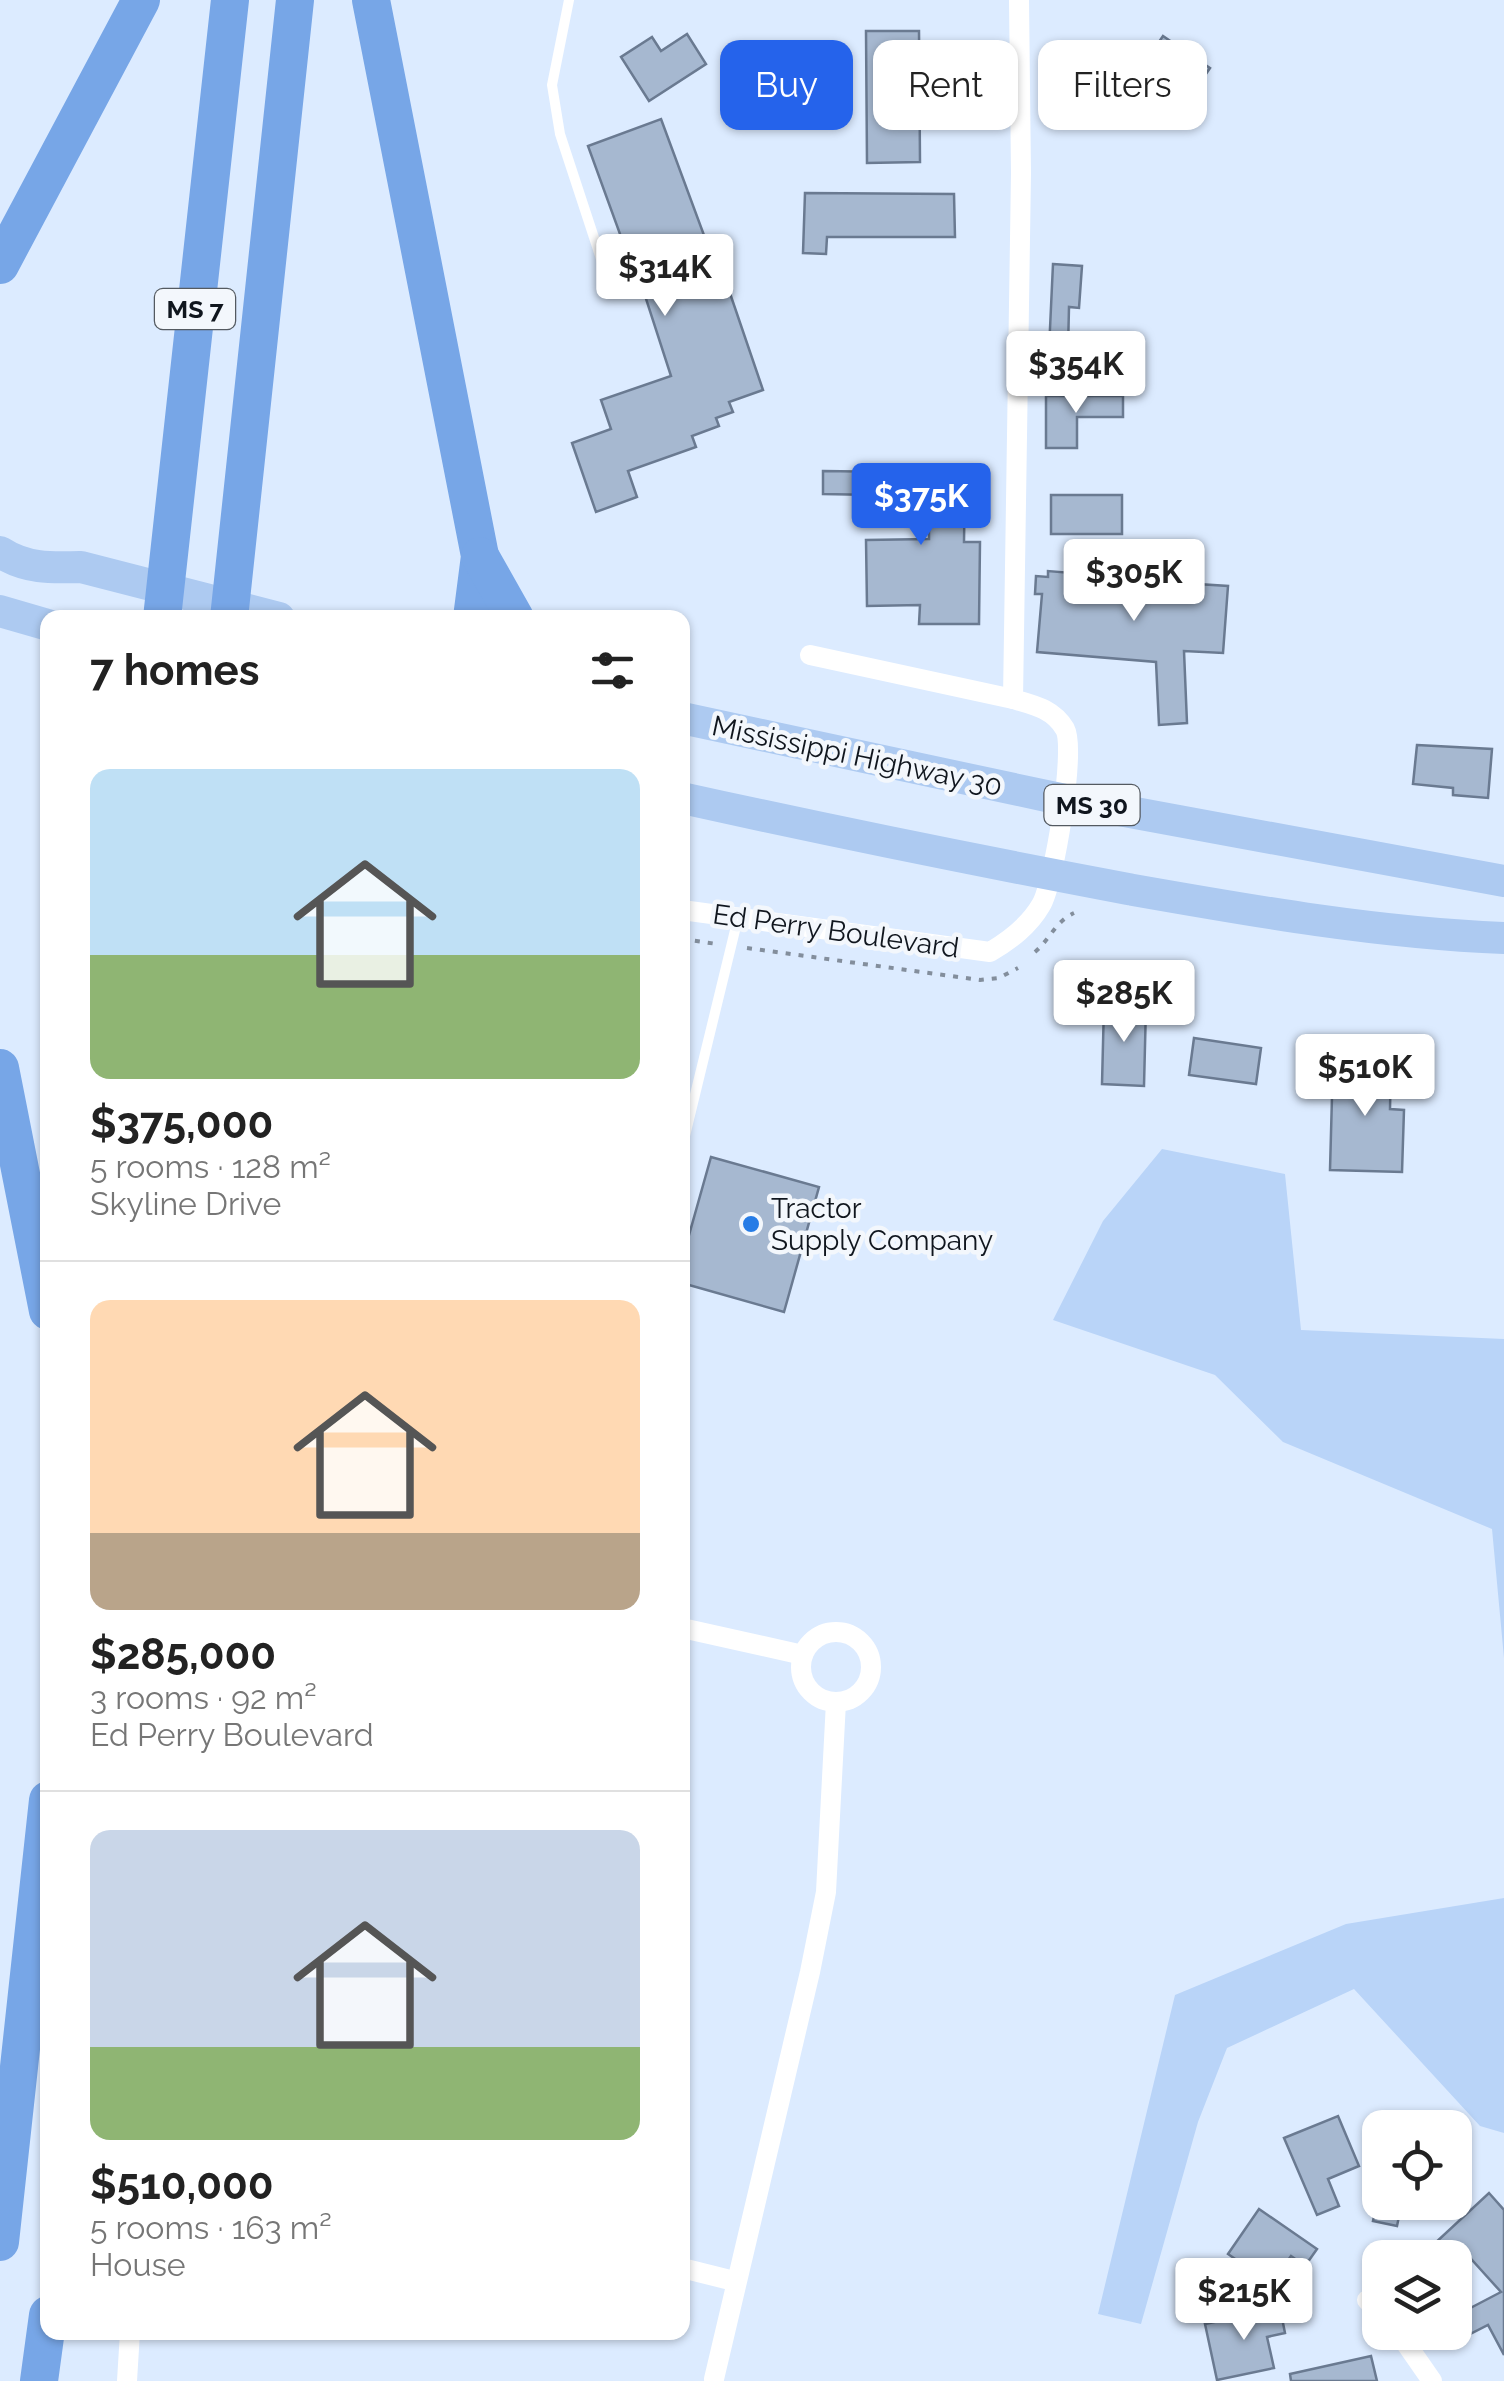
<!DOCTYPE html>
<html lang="en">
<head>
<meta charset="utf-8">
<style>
  body { margin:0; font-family:Raleway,sans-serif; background:#f6f6f6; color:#222; height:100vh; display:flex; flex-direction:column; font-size:38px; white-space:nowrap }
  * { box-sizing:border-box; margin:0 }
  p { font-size:32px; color:#767676 }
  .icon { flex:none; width:55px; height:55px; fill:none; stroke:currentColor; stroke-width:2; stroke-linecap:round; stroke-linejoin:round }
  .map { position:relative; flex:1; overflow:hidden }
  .drawer { position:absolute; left:40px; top:610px; width:650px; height:1730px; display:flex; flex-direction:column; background:#fff; border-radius:20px; box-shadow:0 2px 8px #0004 }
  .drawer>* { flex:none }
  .hud { position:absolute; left:720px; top:40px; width:632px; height:90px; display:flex; gap:20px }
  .fabs { position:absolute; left:1362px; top:2110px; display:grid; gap:20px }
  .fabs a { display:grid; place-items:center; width:110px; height:110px; border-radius:20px; background:#fff; box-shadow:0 2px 8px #0004; font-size:50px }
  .price { position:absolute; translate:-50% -85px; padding:0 22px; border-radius:10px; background:#fff; color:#222; font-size:32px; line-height:65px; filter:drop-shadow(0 2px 5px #0008) }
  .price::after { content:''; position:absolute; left:50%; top:60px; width:30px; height:22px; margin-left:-15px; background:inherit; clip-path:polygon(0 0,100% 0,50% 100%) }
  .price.on { background:#2563eb; color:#fff }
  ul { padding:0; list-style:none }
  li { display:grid; align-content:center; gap:20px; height:530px; padding:0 50px }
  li+li { border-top:2px solid #e0e0e0 }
  li span { display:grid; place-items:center; height:310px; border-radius:20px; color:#555 }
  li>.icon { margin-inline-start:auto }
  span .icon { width:180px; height:180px; fill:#fffc; stroke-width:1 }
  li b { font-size:42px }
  h2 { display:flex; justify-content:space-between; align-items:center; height:120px; padding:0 50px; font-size:42px }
  .chip { padding:0 35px; border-radius:20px; background:#fff; box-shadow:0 2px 8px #0004; font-size:35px; line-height:90px }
  .chip.on { background:#2563eb; color:#fff }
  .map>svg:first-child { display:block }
  .green { fill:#b9d4f8 }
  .building { fill:#a6b8d0; stroke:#6a7a91; stroke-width:2.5 }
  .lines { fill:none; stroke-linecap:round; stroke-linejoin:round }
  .path { stroke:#838e9c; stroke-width:4; stroke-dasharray:5 8; stroke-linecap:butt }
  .lane { stroke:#fff; stroke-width:10 }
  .street { stroke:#fff; stroke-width:20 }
  .primary { stroke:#adcaf1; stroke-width:32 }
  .highway { stroke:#77a6e7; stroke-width:38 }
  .poi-dot { fill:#267ce6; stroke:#f3f7fc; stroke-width:4 }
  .labels { text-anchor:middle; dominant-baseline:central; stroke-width:9; stroke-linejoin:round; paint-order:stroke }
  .shield { fill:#f3f7fc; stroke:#545a61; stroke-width:2.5 }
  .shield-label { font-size:25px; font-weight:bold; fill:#10161e }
  .street-label { font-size:28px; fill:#10161e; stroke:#f3f7fc }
  .poi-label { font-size:28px; fill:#10161e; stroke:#f3f7fc; text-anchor:start }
</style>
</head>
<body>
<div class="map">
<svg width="1504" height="2381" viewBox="0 0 1504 2381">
  <rect width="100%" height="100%" fill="#dcebff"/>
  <g class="green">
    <path d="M1162,1149L1285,1174L1301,1330L1504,1339V1658L1492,1529L1283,1442L1215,1375L1053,1320L1103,1221Z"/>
    <path d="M1504,1898V2133L1480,2126L1354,1989L1227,2048L1198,2122L1141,2324L1098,2314L1175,1995L1346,1924Z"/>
  </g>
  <g class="building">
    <path d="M866,31H919L920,162L867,163Z"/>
    <path d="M687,34L706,64L649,101L621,57L652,37L661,51Z"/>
    <path d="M1163,36L1210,68L1195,90L1148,58Z"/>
    <path d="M661,119L715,265L720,264L763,390L729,402L733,412L716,418L719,426L692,436L696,447L628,471L637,497L596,512L572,443L611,429L601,400L671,376L639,277L636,278L588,146Z"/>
    <path d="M805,193L954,194L955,237H827L826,254L803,253Z"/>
    <path d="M1053,264L1082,266L1079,308L1069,307L1068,350H1049Z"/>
    <path d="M1046,396H1123V417H1077V448H1046Z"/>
    <path d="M823,471L965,473L964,542H980L979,624H919L920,605L867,606L866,540L929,539V496L823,494Z"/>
    <rect x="1051" y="495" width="71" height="39"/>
    <path d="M1108,567L1183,574L1182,583L1228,586L1223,653L1184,651L1187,723L1159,725L1156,662L1037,652L1042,594H1035L1036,576L1048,577V571L1108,576Z"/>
    <path d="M1417,745L1492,749L1488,798L1453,795V788L1413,784Z"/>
    <path d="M1104,1004L1146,1006L1144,1086L1102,1084Z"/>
    <path d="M1194,1038L1261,1048L1256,1084L1189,1075Z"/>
    <path d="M1333,1060L1391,1061L1390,1109L1404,1110L1402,1172L1330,1170Z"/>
    <path d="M711,1157L819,1187L784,1312L682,1283V1260Z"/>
    <path d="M1338,2116L1359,2166L1328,2179L1339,2206L1317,2215L1284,2138Z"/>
    <path d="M1489,2193L1504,2210V2355L1488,2325L1470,2334L1459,2314L1501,2292L1463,2250L1455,2258H1419Z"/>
    <path d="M1377,2202H1402L1397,2226L1373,2221Z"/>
    <path d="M1259,2209L1317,2249L1305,2266L1291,2256L1271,2284L1228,2254Z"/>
    <path d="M1280,2308L1285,2333L1267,2337L1274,2368L1217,2380L1205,2324Z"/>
    <path d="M1371,2356L1377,2381H1291L1290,2374Z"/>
  </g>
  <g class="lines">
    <g class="path">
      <path d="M682,939L717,944"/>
      <path d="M747,948L980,980L999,978L1018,968"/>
      <path d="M1035,952C1050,939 1056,921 1074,913"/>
    </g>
    <g class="lane">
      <path d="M569,0L552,85L560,134L605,271"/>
      <path d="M682,1148L738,918"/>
    </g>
    <g class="street">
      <path d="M810,655L1013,699"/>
      <path d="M682,910L990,952C1010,940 1029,926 1041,905C1054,884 1076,749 1065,729C1053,709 1034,705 1013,699L1021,173L1019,0"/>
      <path d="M682,1628L803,1655"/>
      <circle cx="836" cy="1667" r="35"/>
      <path d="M682,2268L734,2281"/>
      <path d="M1367,2300L1380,2314"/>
      <path d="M1398,2332L1432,2381"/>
      <path d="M714,2379L810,1972L826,1892L836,1702"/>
      <path d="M127,2381L130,2332"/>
    </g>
    <g class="primary">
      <path d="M0,552C26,569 51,568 81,567L279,618"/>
      <path d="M0,611L48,625"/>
      <path d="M682,718L1065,800L1504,881"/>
      <path d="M682,798C831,831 979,861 1128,889C1253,911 1377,933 1504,938"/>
    </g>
    <g class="highway">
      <path d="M371,0L480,556L472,618"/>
      <path d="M0,265L141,0"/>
      <path d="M480,556L515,618"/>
      <path d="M162,618L230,0"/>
      <path d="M229,618L295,0"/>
      <path d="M0,1068L48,1311"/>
      <path d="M0,2242L48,1800"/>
      <path d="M39,2381L48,2315"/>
    </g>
  </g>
  <circle class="poi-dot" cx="751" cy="1224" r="10"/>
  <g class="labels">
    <g class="shield">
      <rect x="155" y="289" width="80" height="40" rx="8"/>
      <rect x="1044.5" y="785" width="95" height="40" rx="8"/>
    </g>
    <g class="shield-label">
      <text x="195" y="309">MS 7</text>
      <text x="1092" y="805">MS 30</text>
    </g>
    <g class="street-label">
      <text transform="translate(857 756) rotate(12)">Mississippi Highway 30</text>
      <text transform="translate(836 931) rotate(8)">Ed Perry Boulevard</text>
    </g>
    <g class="poi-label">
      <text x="771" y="1208">Tractor<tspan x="771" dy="32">Supply Company</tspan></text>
    </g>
  </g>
</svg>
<div class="fabs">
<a><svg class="icon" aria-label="locate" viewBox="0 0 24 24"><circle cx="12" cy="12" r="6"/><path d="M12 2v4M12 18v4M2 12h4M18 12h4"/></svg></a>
<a><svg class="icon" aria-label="layers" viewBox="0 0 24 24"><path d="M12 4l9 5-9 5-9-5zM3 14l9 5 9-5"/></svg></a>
</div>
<b class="price" style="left:665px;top:319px">$314K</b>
<b class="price" style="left:1076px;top:416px">$354K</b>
<b class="price on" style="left:921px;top:548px">$375K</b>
<b class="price" style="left:1134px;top:624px">$305K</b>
<b class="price" style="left:1124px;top:1045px">$285K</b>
<b class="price" style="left:1365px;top:1119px">$510K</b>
<b class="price" style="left:1244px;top:2343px">$215K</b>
<div class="hud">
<a class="chip on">Buy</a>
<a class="chip">Rent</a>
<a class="chip">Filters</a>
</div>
<section class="drawer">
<h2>7 homes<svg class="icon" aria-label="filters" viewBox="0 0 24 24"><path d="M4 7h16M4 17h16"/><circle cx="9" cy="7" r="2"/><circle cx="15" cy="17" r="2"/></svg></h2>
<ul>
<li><span style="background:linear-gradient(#bfe0f5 60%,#8fb573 0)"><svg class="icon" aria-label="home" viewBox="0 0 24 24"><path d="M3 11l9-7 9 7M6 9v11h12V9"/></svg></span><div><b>$375,000</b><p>5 rooms · 128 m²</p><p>Skyline Drive</p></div></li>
<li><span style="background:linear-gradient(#ffd9b3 75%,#b9a48a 0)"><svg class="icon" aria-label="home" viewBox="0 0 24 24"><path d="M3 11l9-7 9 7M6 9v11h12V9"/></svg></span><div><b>$285,000</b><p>3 rooms · 92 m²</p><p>Ed Perry Boulevard</p></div></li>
<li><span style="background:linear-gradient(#c9d6e8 70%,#8fb573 0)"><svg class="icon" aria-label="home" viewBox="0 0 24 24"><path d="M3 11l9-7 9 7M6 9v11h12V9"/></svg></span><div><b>$510,000</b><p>5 rooms · 163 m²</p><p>House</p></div></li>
</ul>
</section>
</div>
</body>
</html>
